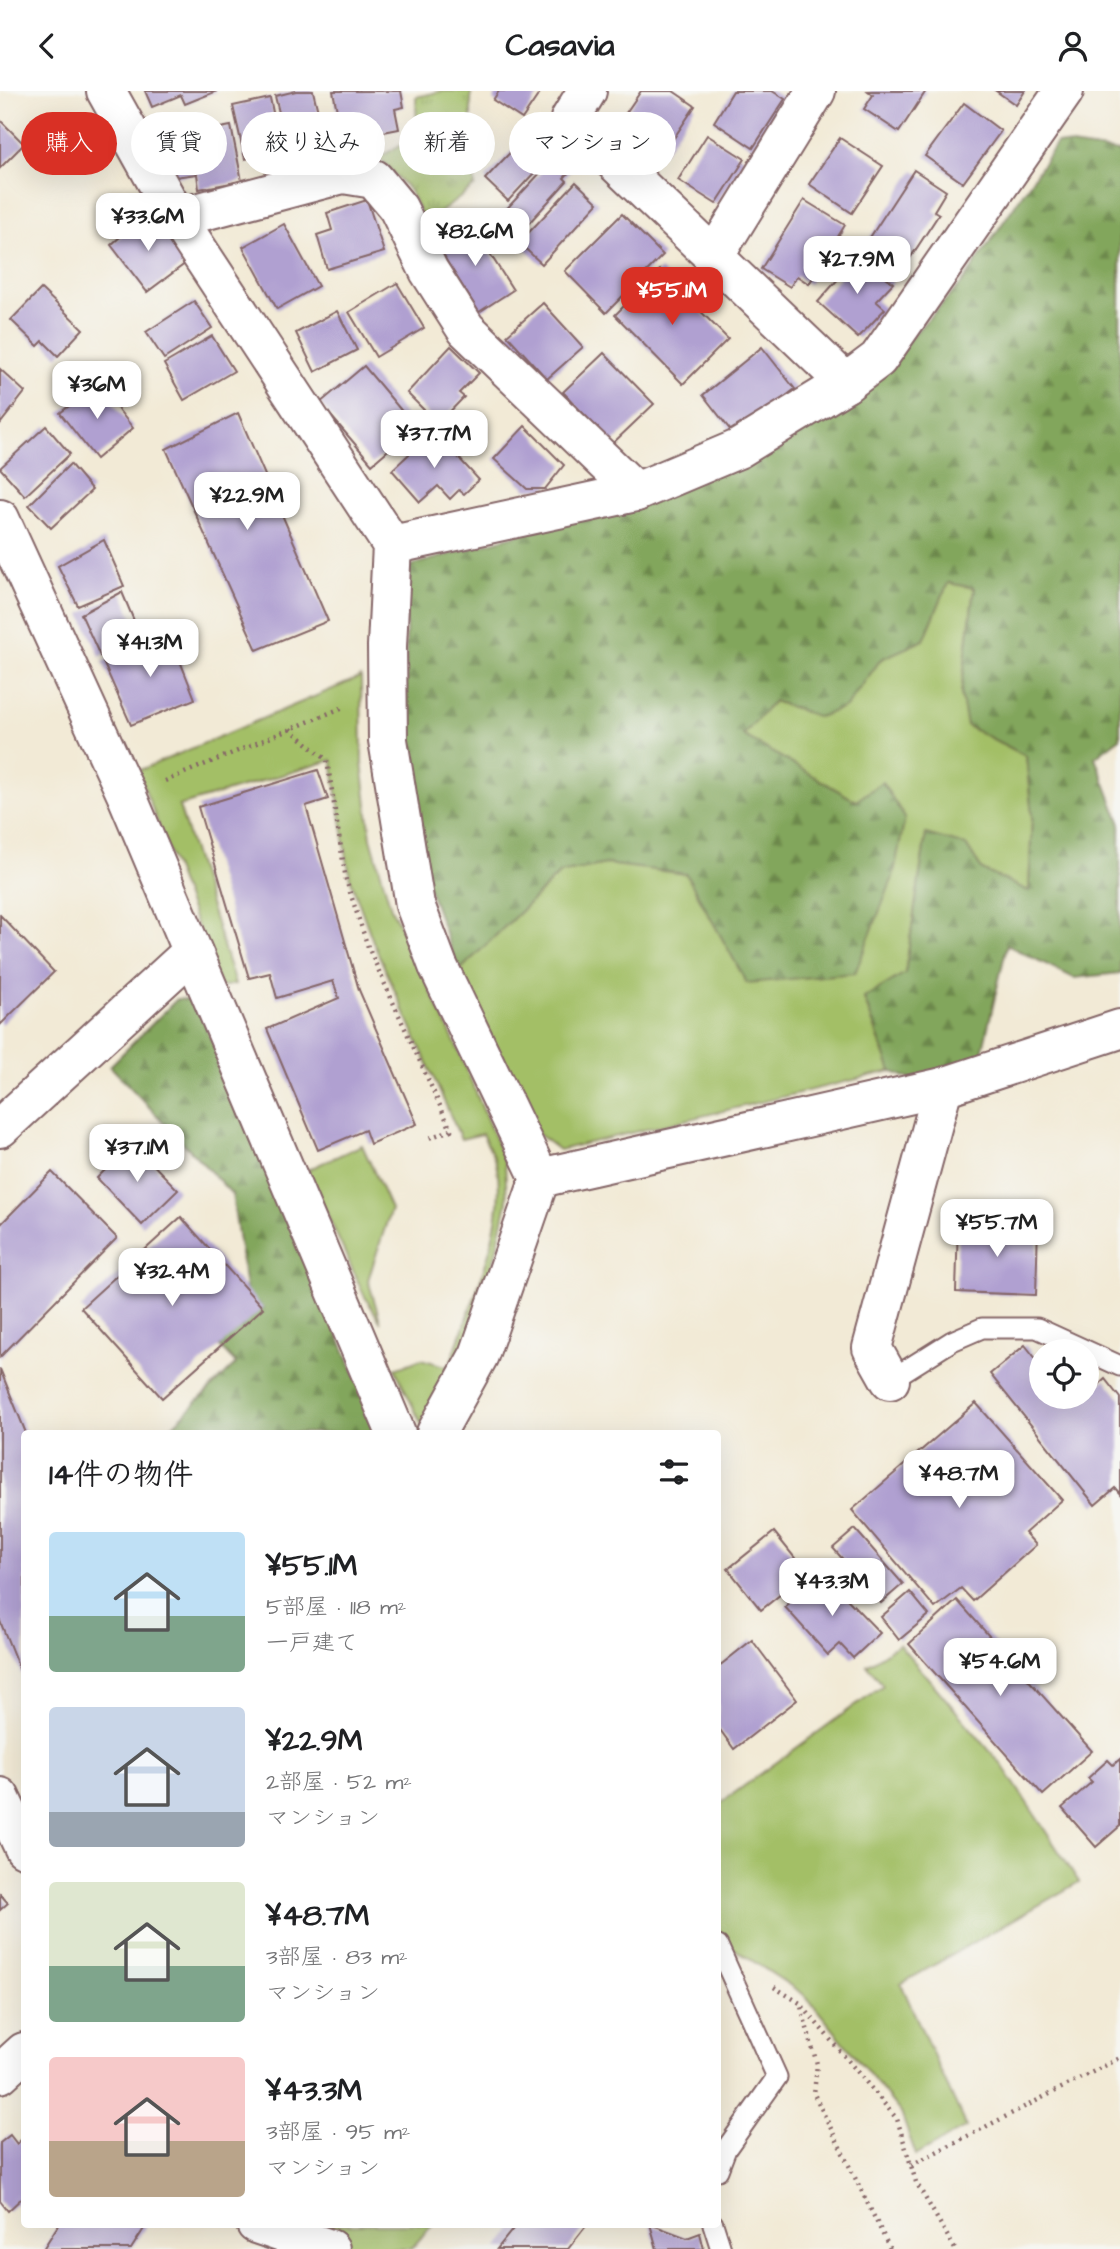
<!DOCTYPE html>
<html lang="ja">
<head>
<meta charset="utf-8">
<style>
  body { margin:0; font-family:"Architects Daughter","Klee One",sans-serif; background:#f6f6f6; color:#202124; height:100vh; display:flex; flex-direction:column; font-size:26px; white-space:nowrap }
  * { box-sizing:border-box; margin:0 }
  p { font-size:23px; color:#757577 }
  .icon { flex:none; width:38px; height:38px; fill:none; stroke:currentColor; stroke-width:2; stroke-linecap:round; stroke-linejoin:round }
  .map { position:relative; flex:1; overflow:hidden }
  .details { position:absolute; left:21px; top:1339px; width:700px; height:798px; display:flex; flex-direction:column; background:#fff; border-radius:7px; box-shadow:0 7px 28px #0002 }
  .details>* { flex:none }
  .guide { position:absolute; left:21px; top:21px; width:700px; height:63px; display:flex; gap:14px }
  .buttons { position:absolute; left:1029px; top:1248px; display:grid; gap:14px }
  .buttons a { display:grid; place-items:center; width:70px; height:70px; border-radius:50%; background:#fff; box-shadow:0 7px 28px #0002; font-size:35px }
  .price { position:absolute; translate:-50% -60px; padding:0 16px; border-radius:14px; background:#fff; color:#222; font-size:23px; line-height:46px; filter:drop-shadow(0 2px 4px #0008) }
  .price::after { content:''; position:absolute; left:50%; top:42px; width:21px; height:16px; margin-left:-10px; background:inherit; clip-path:polygon(0 0,100% 0,50% 100%) }
  .price.active { background:#d93025; color:#fff }
  ul { padding:0; list-style:none }
  li { display:flex; align-items:center; gap:21px; height:175px; padding:0 28px }
  li span { display:grid; place-items:center; flex:none; width:196px; height:140px; border-radius:7px; color:#555 }
  li>.icon { margin-inline-start:auto }
  span .icon { width:84px; height:84px; fill:#fffc; stroke-width:1 }
  li b { font-size:30px }
  h2 { display:flex; justify-content:space-between; align-items:center; height:84px; padding:0 28px; font-size:30px }
  .tag { padding:0 24px; border-radius:32px; background:#fff; box-shadow:0 7px 28px #0002; font-size:24px; line-height:63px }
  .tag.active { background:#d93025; color:#fff }
  header { display:flex; justify-content:space-between; align-items:center; height:91px; padding:0 28px; background:#fff; font-size:32px; font-weight:800 }
  .map>svg:first-child { display:block }
  .grass { fill:#a3bf66; stroke:#766f48; stroke-width:2 }
  .forest { fill:url(#forest-firs); stroke:#666243; stroke-width:2 }
  .park { fill:url(#park-tufts); stroke:#766f48; stroke-width:2 }
  .building { fill:#b0a0d1 }
  .lines { fill:none; stroke-linecap:round; stroke-linejoin:round }
  .lane-casing { stroke:#856667; stroke-width:23 }
  .street-casing { stroke:#856667; stroke-width:42 }
  .secondary-casing { stroke:#856667; stroke-width:42 }
  .path { stroke:#856667; stroke-width:4.5; stroke-dasharray:2 5; stroke-linecap:butt }
  .lane { stroke:#fff; stroke-width:19 }
  .street { stroke:#fff; stroke-width:38 }
  .secondary { stroke:#fff; stroke-width:38 }
</style>
</head>
<body>
<header><svg class="icon" aria-label="back" viewBox="0 0 24 24"><path d="M15 5l-7 7 7 7"/></svg>Casavia<svg class="icon" aria-label="person" viewBox="0 0 24 24"><circle cx="12" cy="8" r="4"/><path d="M4 21q1-7 8-7t8 7"/></svg></header>
<div class="map">
<svg width="1120" height="2158" viewBox="0 0 1120 2158">
  <defs>
    <pattern id="forest-firs" width="22" height="20" patternUnits="userSpaceOnUse" patternTransform="scale(1.75)"><rect width="22" height="20" fill="#82a65b"/><path d="M5 1l3.5 6h-7zM16 11l3.5 6h-7z" fill="#6c874b"/></pattern>
    <pattern id="park-tufts" width="24" height="20" patternUnits="userSpaceOnUse" patternTransform="scale(1.75)"><rect width="24" height="20" fill="#a3bf66"/><path d="M3 7l-1-3M5 7V3M7 7l1-3M15 17l-1-3M17 17v-4M19 17l1-3" fill="none" stroke="#879b54"/></pattern>
  </defs>
  <rect width="100%" height="100%" fill="#f6f6f2"/>
  <filter id="ink" filterUnits="userSpaceOnUse"><feTurbulence type="fractalNoise" baseFrequency=".0143" numOctaves="2"/><feDisplacementMap in="SourceGraphic" scale="14" xChannelSelector="R" yChannelSelector="G"/><feConvolveMatrix kernelMatrix="1 2 1 2 8 2 1 2 1" color-interpolation-filters="sRGB"/></filter>
  <filter id="wash" filterUnits="userSpaceOnUse"><feTurbulence type="fractalNoise" baseFrequency=".00686" numOctaves="4" result="noise"/><feDisplacementMap in="SourceGraphic" scale="28" xChannelSelector="R" yChannelSelector="G"/><feGaussianBlur stdDeviation="1.57" result="paint"/><feColorMatrix in="noise" values="0 0 0 0 0 0 0 0 0 0 0 0 0 0 0 0 0 1.4 0 .05"/><feComposite in="paint" operator="in"/></filter>
  <g filter="url(#wash)">
    <rect width="100%" height="100%" fill="#f2ead6"/>
    <g class="grass">
      <path d="M948,491L974,497L961,603L1026,665L1032,725L1029,801L982,779L966,754L926,744L905,883L864,908L891,980L559,1059L538,1043L459,880L560,782L606,773L686,782L747,892L856,710L742,644L774,610L819,625L846,616L881,568L924,548Z"/>
      <path d="M361,586L362,672L371,747L391,817L458,958L505,1072L507,1111L495,1166L465,1262L424,1338L395,1278L421,1268L449,1276C468,1219 508,1137 497,1077C495,1066 487,1053 482,1043L461,1048L374,853L350,787L332,669L179,715L235,893L220,896L138,680Z"/>
      <path d="M362,1054L391,1118L368,1189L381,1232L364,1204L307,1079Z"/>
      <path d="M899,1553L1002,1674L1079,1791L901,1893L966,2036L916,2064L901,2022L806,1905L724,1851L718,1839V1714L883,1594L867,1574Z"/>
      <path d="M286,2133H433L411,2158H359Z"/>
    </g>
    <g class="forest">
      <path d="M1057,52L1120,61V647L1095,666L1120,731V882L1074,887L1007,854L982,962L914,990L891,980L864,907L905,882L926,743L966,754L982,779L1029,800L1032,725L1026,665L967,635L961,603L974,497L948,492L924,549L881,568L846,616L819,626L774,610L743,644L856,710L882,691L905,727L893,786L855,882L747,892L686,783L606,773L560,782L459,880L426,790L406,709V476L607,418L880,279L962,192Z"/>
      <path d="M177,908L195,910L380,1342H171L169,1338L236,1273L219,1255L246,1198L232,1103L110,975Z"/>
    </g>
    <path class="park" d="M442,0H471V61L475,95L425,133L410,100L379,66L417,46L416,6Z"/>
    <g id="blocks">
      <g class="building">
        <path d="M145,0H217L185,13L181,4L152,16Z"/>
        <path d="M296,0H313L326,54L313,57L311,49L287,55L275,5Z"/>
        <path d="M333,0H401L404,16L395,18L399,38L353,47L350,33L340,35Z"/>
        <path d="M499,0H541L522,28L493,9Z"/>
        <path d="M641,0H673L695,15L664,62L619,32Z"/>
        <path d="M733,0H772L785,8L753,57L714,31Z"/>
        <path d="M868,0H926L899,41L864,18L873,4Z"/>
        <path d="M996,0H1025L1016,14Z"/>
        <path d="M270,7L281,60L245,68L233,15Z"/>
        <path d="M964,12L1001,40L963,92L925,65Z"/>
        <path d="M0,29L24,53L0,77Z"/>
        <path d="M231,35L242,90L199,98L197,83L175,86L167,47Z"/>
        <path d="M544,41L559,55L508,110L485,88L523,48L530,55Z"/>
        <path d="M707,44L745,68L716,113L678,89Z"/>
        <path d="M840,47L883,75L852,122L809,93Z"/>
        <path d="M556,65L571,79L564,87L567,90L519,143L500,125Z"/>
        <path d="M914,79L946,100L934,120L939,123L905,175L867,151Z"/>
        <path d="M576,91L598,112L542,173L519,152Z"/>
        <path d="M367,109L384,161L327,178L317,144L332,139L327,122Z"/>
        <path d="M804,109L845,134L809,193L797,185L790,196L761,178Z"/>
        <path d="M147,122L186,172L147,201L111,154Z"/>
        <path d="M622,123L663,164L606,222L565,180Z"/>
        <path d="M284,133L318,195L277,218L243,156Z"/>
        <path d="M471,133L513,199L479,221L437,155Z"/>
        <path d="M860,163L893,192L876,210L885,218L858,247L818,211Z"/>
        <path d="M660,179L728,248L683,293L615,224Z"/>
        <path d="M397,192L424,237L376,266L349,221Z"/>
        <path d="M41,198L83,238L58,265L43,250L38,255L11,229Z"/>
        <path d="M194,210L212,237L164,268L146,241Z"/>
        <path d="M543,212L583,256L547,288L507,244Z"/>
        <path d="M337,220L357,259L315,281L296,242Z"/>
        <path d="M212,245L234,280L184,309L164,273Z"/>
        <path d="M451,255L479,282L459,302L464,306L438,333L407,302Z"/>
        <path d="M762,256L795,298L735,345L703,304Z"/>
        <path d="M604,262L654,313L612,353L563,301Z"/>
        <path d="M364,275L415,336L372,373L320,312Z"/>
        <path d="M0,278L25,301L0,333Z"/>
        <path d="M98,293L133,337L96,368L60,322Z"/>
        <path d="M238,322L328,530L257,559L166,358Z"/>
        <path d="M46,335L70,363L25,405L0,377Z"/>
        <path d="M525,335L564,374L545,398H527L494,368Z"/>
        <path d="M434,340L479,389L464,403L459,399L450,408L438,395L420,411L392,379Z"/>
        <path d="M70,373L92,399L51,437L29,414Z"/>
        <path d="M104,449L124,495L78,515L58,475Z"/>
        <path d="M122,501L140,544L100,565L81,523Z"/>
        <path d="M169,542L195,608L131,634L103,571Z"/>
        <path d="M318,679L328,708L306,715L359,899L417,1033L370,1053L365,1039L318,1059L267,938L339,907L333,890L277,907L270,882L249,887L198,716Z"/>
        <path d="M0,824L54,881L0,934Z"/>
        <path d="M132,1052L178,1099L142,1134L97,1087Z"/>
        <path d="M52,1081L117,1147L0,1266V1134Z"/>
        <path d="M181,1126L263,1217L162,1307L81,1217Z"/>
        <path d="M958,1131L1038,1134L1036,1204L956,1201Z"/>
        <path d="M1025,1254L1041,1274V1306H1087V1286L1095,1297L1105,1288L1120,1307V1403L1115,1397L1095,1414L990,1283Z"/>
        <path d="M0,1278L26,1342L24,1590L0,1530Z"/>
        <path d="M976,1312L1062,1409L1025,1442L1036,1454L973,1510L961,1497L935,1517L852,1419Z"/>
        <path d="M855,1438L903,1493L881,1512L833,1457Z"/>
        <path d="M774,1441L807,1482L761,1519L728,1478Z"/>
        <path d="M822,1482L880,1542L853,1567L840,1553L828,1564L785,1516Z"/>
        <path d="M910,1501L929,1524L899,1549L881,1526Z"/>
        <path d="M957,1509L1092,1660L1043,1704L909,1553Z"/>
        <path d="M752,1549L797,1609L734,1658L718,1636V1576Z"/>
        <path d="M1120,1668V1735L1096,1756L1062,1717L1092,1691L1088,1687L1108,1669L1113,1674Z"/>
        <path d="M0,1803L8,1812L0,1819Z"/>
        <path d="M10,2044L17,2053L24,2046V2105L8,2120L0,2110V2052Z"/>
        <path d="M59,2133H147L131,2158H43Z"/>
        <path d="M517,2133H584L586,2135L568,2158H497Z"/>
        <path d="M650,2133L687,2147L700,2142L704,2158H657Z"/>
      </g>
    </g>
  </g>
  <g filter="url(#ink)">
    <use href="#blocks" fill-opacity="0" stroke="#856667" stroke-width="2"/>
    <g class="lines">
      <g class="lane-casing">
        <g id="lane">
          <path d="M890,1289L952,1250L982,1237H1037L1120,1275"/>
          <path d="M718,1855L777,1986L726,2058L718,2079"/>
          <path d="M713,2133L721,2158"/>
        </g>
      </g>
      <g class="street-casing">
        <g id="street">
          <path d="M106,0L177,127L392,454L387,555L388,649L415,814L438,875L540,1087L479,1264L436,1342"/>
          <path d="M587,0L570,28L846,292"/>
          <path d="M177,127L343,83L374,88L398,117L429,180L466,238L636,401"/>
          <path d="M713,167L816,0"/>
          <path d="M0,428L127,705L396,1342"/>
          <path d="M392,454L636,401L738,358L846,292L878,268L1064,0"/>
          <path d="M0,1037L191,862"/>
          <path d="M540,1087L943,996L1120,938"/>
          <path d="M890,1289L872,1257L943,996"/>
          <path d="M0,1983L24,1961"/>
          <path d="M256,2133L330,2158"/>
        </g>
      </g>
      <g class="secondary-casing">
        <path id="secondary" d="M0,1706L24,1757"/>
      </g>
      <g class="path">
        <path d="M290,638L327,669L346,789L368,856L451,1039L426,1048"/>
        <path d="M165,690L344,616"/>
        <path d="M774,1896L800,1912L817,1973L814,2003L890,2158"/>
        <path d="M803,1916L897,2028L916,2091L955,2158"/>
        <path d="M911,2074L1120,1967"/>
      </g>
      <use href="#lane" class="lane"/>
      <use href="#street" class="street"/>
      <use href="#secondary" class="secondary"/>
    </g>
  </g>
</svg>
<div class="buttons">
<a><svg class="icon" aria-label="locate" viewBox="0 0 24 24"><circle cx="12" cy="12" r="6"/><path d="M12 2v4M12 18v4M2 12h4M18 12h4"/></svg></a>
</div>
<b class="price" style="left:148px;top:162px">¥33.6M</b>
<b class="price" style="left:475px;top:177px">¥82.6M</b>
<b class="price" style="left:857px;top:205px">¥27.9M</b>
<b class="price active" style="left:672px;top:236px">¥55.1M</b>
<b class="price" style="left:97px;top:330px">¥36M</b>
<b class="price" style="left:434px;top:379px">¥37.7M</b>
<b class="price" style="left:247px;top:441px">¥22.9M</b>
<b class="price" style="left:150px;top:588px">¥41.3M</b>
<b class="price" style="left:137px;top:1093px">¥37.1M</b>
<b class="price" style="left:997px;top:1168px">¥55.7M</b>
<b class="price" style="left:172px;top:1217px">¥32.4M</b>
<b class="price" style="left:959px;top:1419px">¥48.7M</b>
<b class="price" style="left:832px;top:1527px">¥43.3M</b>
<b class="price" style="left:1000px;top:1607px">¥54.6M</b>
<div class="guide">
<a class="tag active">購入</a>
<a class="tag">賃貸</a>
<a class="tag">絞り込み</a>
<a class="tag">新着</a>
<a class="tag">マンション</a>
</div>
<section class="details">
<h2>14件の物件<svg class="icon" aria-label="filters" viewBox="0 0 24 24"><path d="M4 7h16M4 17h16"/><circle cx="9" cy="7" r="2"/><circle cx="15" cy="17" r="2"/></svg></h2>
<ul>
<li><span style="background:linear-gradient(#bfe0f5 60%,#7fa58c 0)"><svg class="icon" aria-label="home" viewBox="0 0 24 24"><path d="M3 11l9-7 9 7M6 9v11h12V9"/></svg></span><div><b>¥55.1M</b><p>5部屋 · 118 m²</p><p>一戸建て</p></div></li>
<li><span style="background:linear-gradient(#c9d6e8 75%,#9aa5b1 0)"><svg class="icon" aria-label="home" viewBox="0 0 24 24"><path d="M3 11l9-7 9 7M6 9v11h12V9"/></svg></span><div><b>¥22.9M</b><p>2部屋 · 52 m²</p><p>マンション</p></div></li>
<li><span style="background:linear-gradient(#dfe7d0 60%,#7fa58c 0)"><svg class="icon" aria-label="home" viewBox="0 0 24 24"><path d="M3 11l9-7 9 7M6 9v11h12V9"/></svg></span><div><b>¥48.7M</b><p>3部屋 · 83 m²</p><p>マンション</p></div></li>
<li><span style="background:linear-gradient(#f6c9c9 60%,#b9a48a 0)"><svg class="icon" aria-label="home" viewBox="0 0 24 24"><path d="M3 11l9-7 9 7M6 9v11h12V9"/></svg></span><div><b>¥43.3M</b><p>3部屋 · 95 m²</p><p>マンション</p></div></li>
</ul>
</section>
</div>
</body>
</html>
